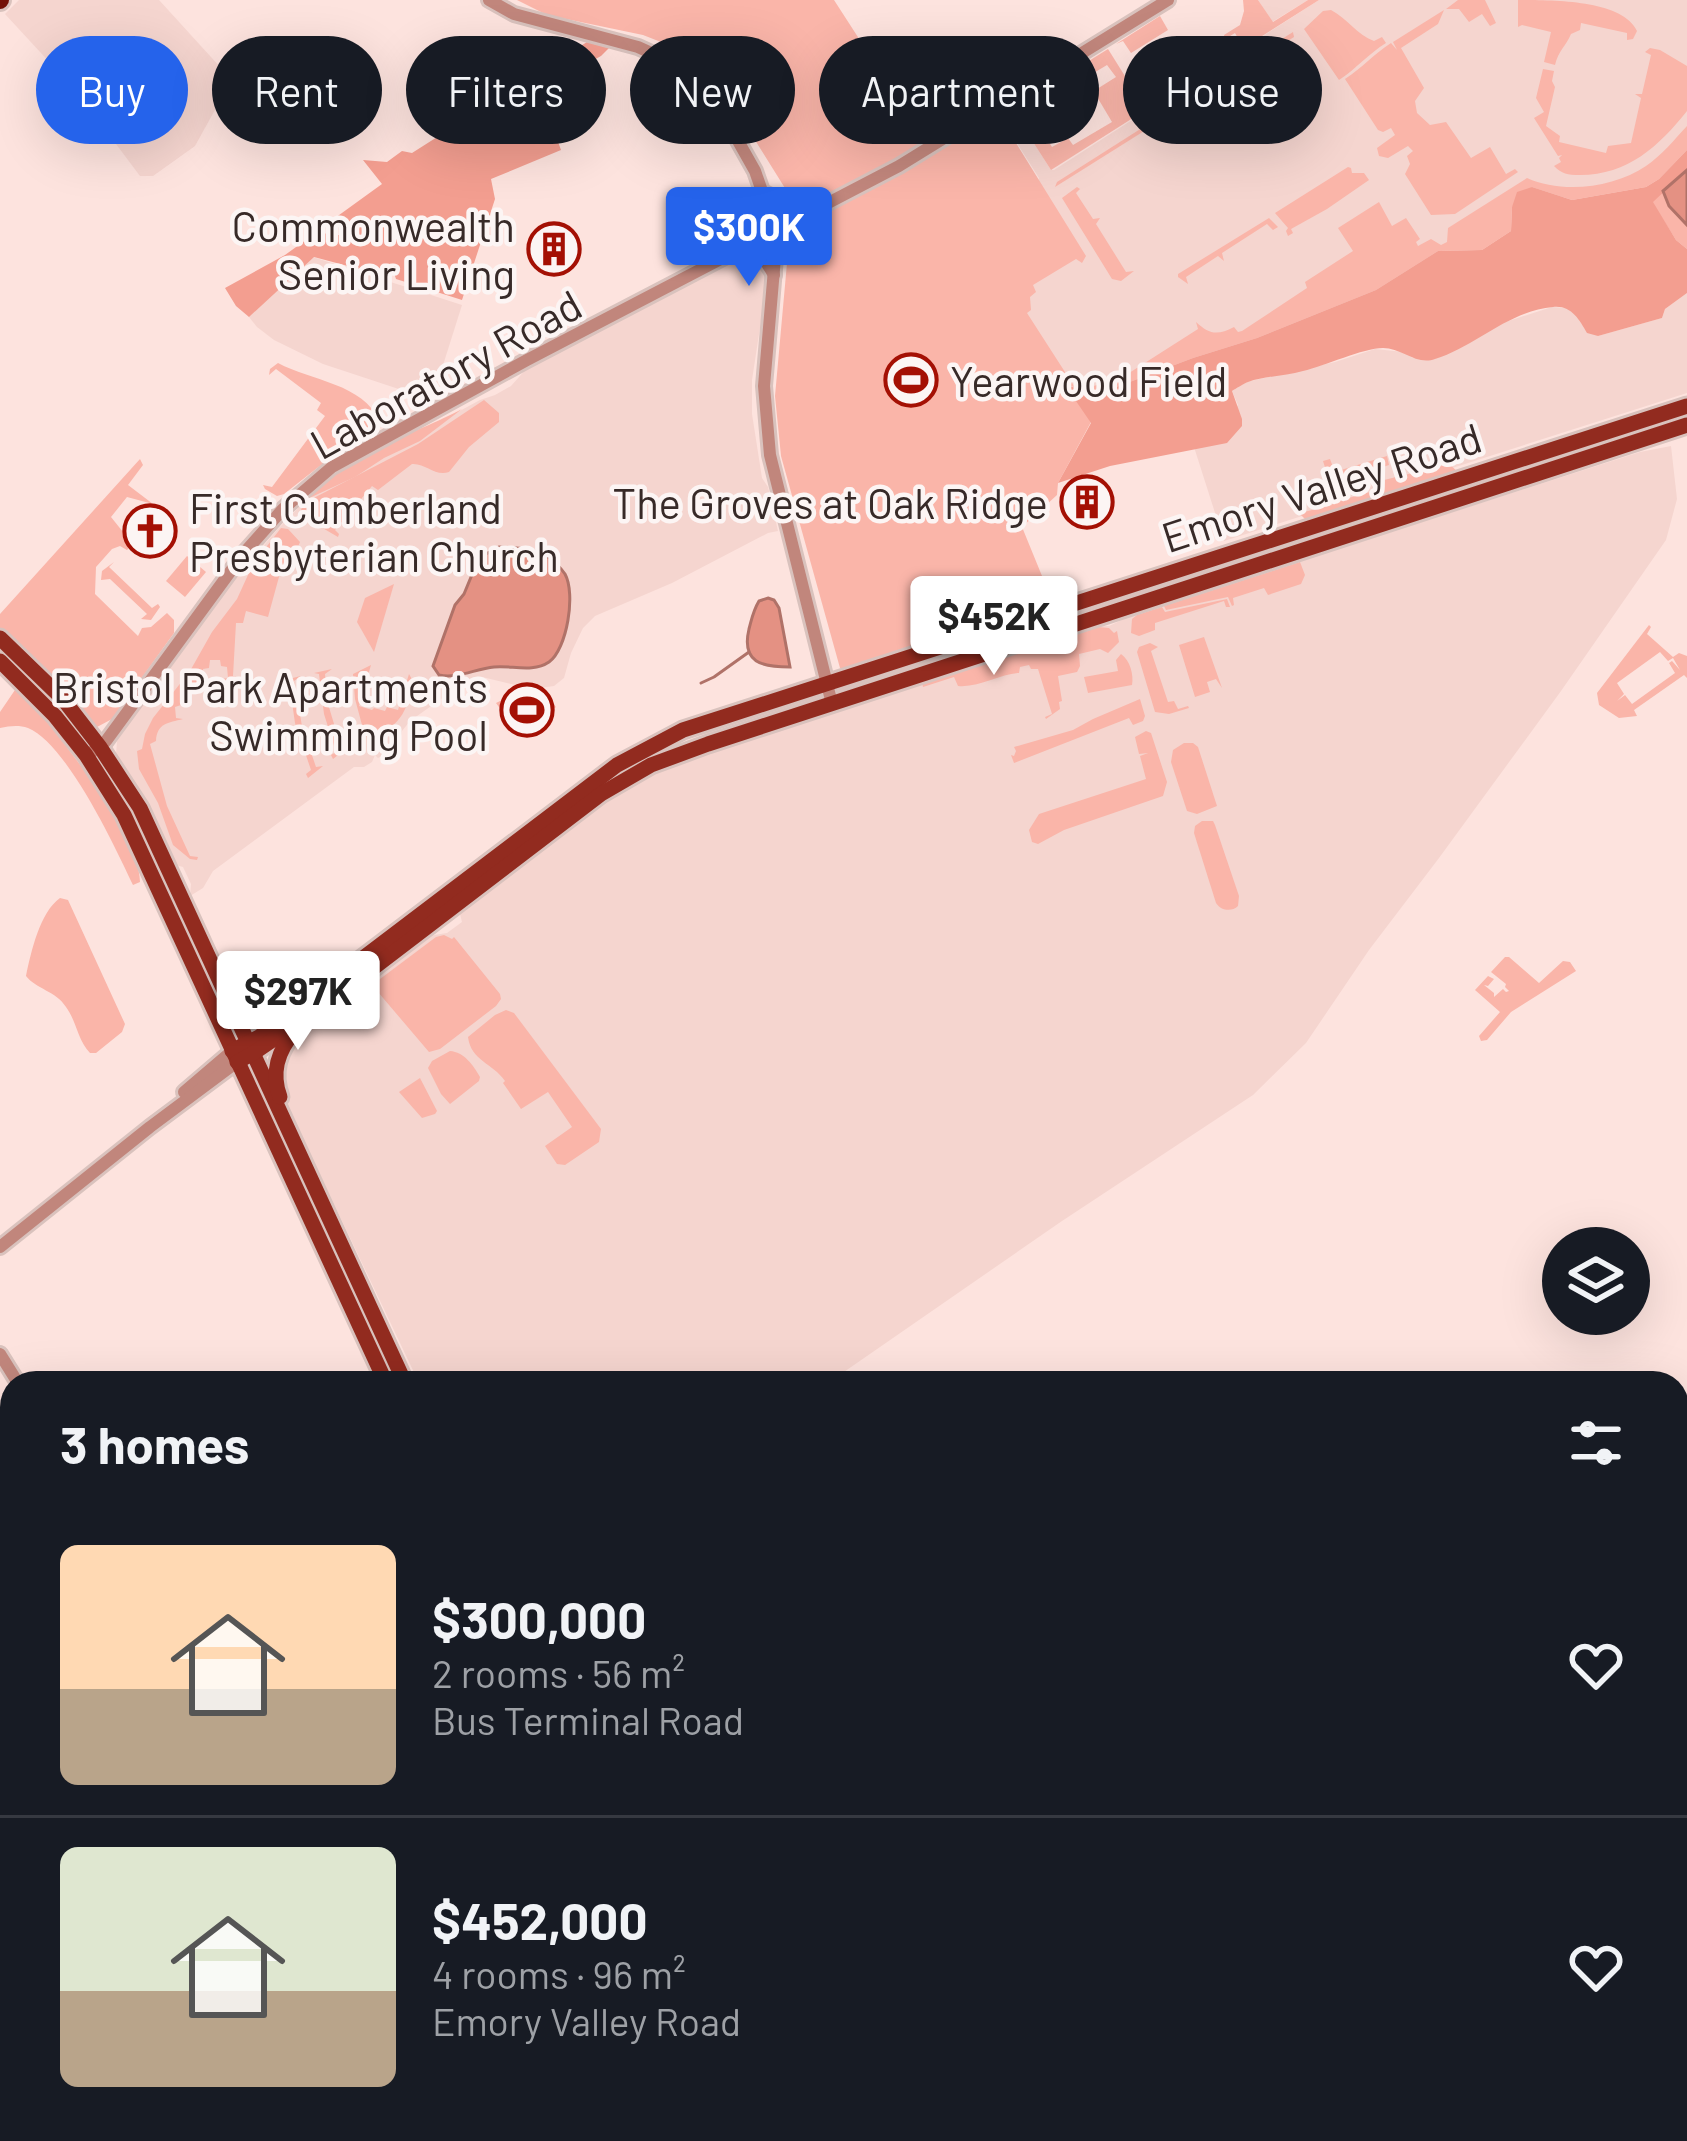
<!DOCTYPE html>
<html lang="en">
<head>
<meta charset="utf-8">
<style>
  body { margin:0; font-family:Barlow,sans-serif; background:#242831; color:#f1f3f6; height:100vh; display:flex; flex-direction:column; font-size:45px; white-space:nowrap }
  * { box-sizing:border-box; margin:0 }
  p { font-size:39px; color:#9ea1a6 }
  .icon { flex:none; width:66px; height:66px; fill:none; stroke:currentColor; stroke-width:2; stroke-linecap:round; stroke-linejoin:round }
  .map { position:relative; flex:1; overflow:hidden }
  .side { position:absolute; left:0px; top:1371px; width:1689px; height:771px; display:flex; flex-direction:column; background:#171b24; border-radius:36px 36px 0 0; box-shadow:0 12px 48px #0002 }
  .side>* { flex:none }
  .hud { position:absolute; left:36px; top:36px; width:1617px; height:108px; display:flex; gap:24px }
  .tools { position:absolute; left:1542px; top:1227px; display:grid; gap:24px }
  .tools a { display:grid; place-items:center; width:108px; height:108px; border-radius:50%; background:#171b24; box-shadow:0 12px 48px #0002; font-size:60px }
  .price { position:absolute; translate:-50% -102px; padding:0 27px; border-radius:12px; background:#fff; color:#222; font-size:39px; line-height:78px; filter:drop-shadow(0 3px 6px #0008) }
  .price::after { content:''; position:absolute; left:50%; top:72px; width:36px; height:27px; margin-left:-18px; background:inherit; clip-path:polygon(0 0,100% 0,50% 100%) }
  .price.active { background:#2563eb; color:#fff }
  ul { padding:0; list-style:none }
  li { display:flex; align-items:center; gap:36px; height:300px; padding:0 60px }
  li+li { border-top:3px solid #363941 }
  li span { display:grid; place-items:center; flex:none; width:336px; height:240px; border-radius:18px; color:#555 }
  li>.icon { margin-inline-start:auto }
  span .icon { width:144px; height:144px; fill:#fffc; stroke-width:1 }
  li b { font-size:51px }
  h2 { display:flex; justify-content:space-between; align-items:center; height:144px; padding:0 60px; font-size:51px }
  .pill { padding:0 42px; border-radius:54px; background:#171b24; box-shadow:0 12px 48px #0002; font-size:42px; line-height:108px }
  .pill.active { background:#2563eb; color:#fff }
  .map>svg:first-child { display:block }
  .built { fill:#f5d5cf }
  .green { fill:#fab5a9; fill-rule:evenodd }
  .forest { fill:#f39e90 }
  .water { fill:#e49183; stroke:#b07268; stroke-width:3 }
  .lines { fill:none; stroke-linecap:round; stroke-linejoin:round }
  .stream { stroke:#b07268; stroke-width:3 }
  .minor-casing { stroke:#d9c2bd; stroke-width:18 }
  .major-casing { stroke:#d9c2bd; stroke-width:21 }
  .highway-casing { stroke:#d9c2bd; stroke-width:22 }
  .minor { stroke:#c1867c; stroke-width:12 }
  .major { stroke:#922b1f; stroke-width:15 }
  .highway { stroke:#731209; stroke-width:16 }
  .labels { text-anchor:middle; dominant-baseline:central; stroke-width:9; stroke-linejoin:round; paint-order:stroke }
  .poi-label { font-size:42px; fill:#372a28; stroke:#fcf5f4; text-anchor:end }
  .street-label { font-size:42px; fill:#372a28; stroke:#fcf5f4 }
</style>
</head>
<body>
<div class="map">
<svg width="1687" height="2141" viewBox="0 0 1687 2141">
  <rect width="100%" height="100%" fill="#fde3de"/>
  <g class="built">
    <path d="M19,0H159L221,68L216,108L195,146L153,176H140L77,92L5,14Z"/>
    <path d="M1258,0H1308L1272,22Z"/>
    <path d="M1319,0H1687V150L1659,179L1512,207L1113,454L1065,385L1001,277L1039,178L1003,121L990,119L1017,102L1015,114L1051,170H1054Z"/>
    <path d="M746,255H753L768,275L752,380V414L762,478L768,487L778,531L768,533L672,583L595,616L583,628L571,653L564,678L554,686L532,689L482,677L458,687L410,721L402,731L399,747L378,758L375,755L372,762L364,767H354L213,871L203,888L190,896L191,884L183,867L172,864L140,795L116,755L117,741L207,612L277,530L303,503L307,494L372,451L432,426L480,400L495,395L511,386L527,368Z"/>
    <path d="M313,257L462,305L432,400L323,364L274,340L257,327L249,317Z"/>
    <path d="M1687,293V393L1224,541L1194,447H1203L1238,405L1232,391L1246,382L1335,362L1375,349L1404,352L1413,358L1462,347L1499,324L1552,307L1566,308L1573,312L1598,336L1662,318L1665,309Z"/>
    <path d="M1671,446L1677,499L1666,540L1561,691L1439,858L1369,950L1306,1043L1253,1095L1062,1221L828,1383H419L286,1103L280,1069L297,1034L312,1021L434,935L447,933L462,922L460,914L463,908L594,808L650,774L717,748L1097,626H1109L1137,613L1640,452Z"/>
    <path d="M0,1485L12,1494V1865L0,1858Z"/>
    <path d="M1687,1574V2141H1583L1575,2130H1677V1581Z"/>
    <path d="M1146,2130H1236L1243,2141H1129Z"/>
  </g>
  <g class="green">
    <path d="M517,0H834L929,147L987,112L991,118H999L1003,122L1086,256L1082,263L1076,259L1033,285L1036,292L1030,297L1031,310L1027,313L1074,386L1079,384L1087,388L1097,385L1104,389L1198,329L1196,322C1209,334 1217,336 1234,327L1238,332L1242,331L1307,288L1305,282L1353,251L1338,228L1379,202L1392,226L1406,218L1420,239L1416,242L1418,246L1431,239L1441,245L1447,242L1448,228L1527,178C1562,194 1614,188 1646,166C1662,155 1674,140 1687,126V150L1659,179L1646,187L1572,200L1532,187L1512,207L1511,231L1482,250L1438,251L1376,290L1257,338L1193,358L1098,394L1067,385L1091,422L1058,483L1057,495L1022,527L1051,598L843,669L840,668L781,456L775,396L790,230L785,202L788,193L735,108L689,53L643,35L547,15Z"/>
    <path d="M1243,0H1258L1273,22L1308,0H1319L1051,170L1015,114V107L1053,83L1066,102L1057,108L1050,99L1026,115L1035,128L1059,115L1040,128L1052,147L1068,138L1073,145L1112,122L1087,80L1089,78L1097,89L1116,77L1107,65L1092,74L1089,71L1067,89L1060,79L1108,49L1128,81L1148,62L1151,65L1160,60L1162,55L1170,58L1175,53L1179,57L1196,52L1221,37L1227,46L1239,40L1235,33L1225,39L1224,35L1240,25L1244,11Z"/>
    <path d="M1458,0H1485L1496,23L1490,26L1482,14L1469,22L1459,9H1446Z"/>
    <path d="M1518,0C1554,0 1623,0 1637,31L1633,39L1627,40V33L1581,23L1580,30L1571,34C1566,46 1558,51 1555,65L1544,62L1551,32L1522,25L1518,27Z"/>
    <path d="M1331,10C1347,18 1357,35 1374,41L1382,37L1386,43C1368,54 1356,69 1339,80L1304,29L1323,11Z"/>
    <path d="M1444,10L1438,24L1401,48L1424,88L1415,101L1417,113L1430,125L1446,122L1471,158L1490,147L1506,174L1515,169L1518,172L1455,214L1431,215L1405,174L1410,164L1407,156L1413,151L1408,146L1388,158L1379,156L1377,148L1395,135L1391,128L1383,132L1378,130L1345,79C1362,68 1374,54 1391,43L1397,50L1393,42Z"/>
    <path d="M1160,16L1168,30L1131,53L1123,41L1116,44Z"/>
    <path d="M1293,32L1294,37L1055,187L1057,182Z"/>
    <path d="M1650,48L1660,50L1687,66V111C1659,146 1628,175 1580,175C1567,175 1562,174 1554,166L1561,162L1559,158L1562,155L1558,156L1534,118L1544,112L1536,98L1543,69L1554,71L1552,81L1555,87L1546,126L1560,136L1559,142L1606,153L1608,146L1631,143L1641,98L1635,94H1642L1651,55L1645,52Z"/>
    <path d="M1348,167L1351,168L1352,173H1364L1369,180L1327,209L1291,229L1293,233L1288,236L1286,231L1288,228L1275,213Z"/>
    <path d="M1077,187L1080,189L1076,193L1093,219L1100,218L1096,224L1126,272L1134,271L1121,281L1112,279L1062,198Z"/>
    <path d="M1663,191L1669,206L1687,225V249L1676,240L1652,202Z"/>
    <path d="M1269,218L1278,227L1273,230L1267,224L1222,253L1224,261L1218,256L1186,277L1188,284L1178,277V274Z"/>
    <path d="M278,363C311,381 363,383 380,422L376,431L321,465L284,494L277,496L265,489L263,485L272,487L325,416L317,410L321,403L276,369L269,375L270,369Z"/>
    <path d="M484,400L499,413V422L469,447L449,472C435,477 426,463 412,464L378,490L372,486L335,530L339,534L338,537L302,516L301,510L304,503L418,444Z"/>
    <path d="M462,409L420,441L384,458L355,477L305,500C333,459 418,433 462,409Z"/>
    <path d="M1387,456L1389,465L1383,467V472L1379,474L1371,468L1339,478L1337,482L1341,485H1328L1330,483L1323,461L1330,459L1333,467L1339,466L1341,470Z"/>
    <path d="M140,459L143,465L128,485L153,504L127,497L111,517L127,537L136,528L142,534L127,550L120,546L112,549L96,567L95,594L138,636L142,628L151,627L167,613L174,620V633L112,719L97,727L90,725L48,677L0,629V614Z"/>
    <path d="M1449,464L1458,472L1307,521L1298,512L1299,507L1304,512L1332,505L1335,496L1344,493L1343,497L1345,499L1377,490L1380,481Z"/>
    <path d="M281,528L288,529L300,542L292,561L286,559L282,566L268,617L246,611L243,623H236L233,676L240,679L222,683V679L228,678L227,667L221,666L220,660H210L209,668L203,669L204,685L210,686L185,695L181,705L175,707L176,718L183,719C168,723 157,723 156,741L150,744L167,806L190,856L198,857L197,860L190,859L173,845L158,803L139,769L137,751L142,749L145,734L153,718L190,671L212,632L237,599L253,564Z"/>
    <path d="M187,556L206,572L185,597L166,581Z"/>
    <path d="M114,562L109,567L152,608L158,604L160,607L151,620L141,619L147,614L110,579L101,580L102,571Z"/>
    <path d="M1300,562L1305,575L1301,584L1268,595L1264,588L1233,598L1234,605L1232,606L1228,597L1166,610L1164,606Z"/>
    <path d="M394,584L374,652L357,622L365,598Z"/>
    <path d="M1227,599L1230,607H1226L1224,601L1155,623V630L1139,636L1131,633L1132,619L1137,615L1162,607L1165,612Z"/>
    <path d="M1101,602V606L1096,608L999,643L846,690L844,684Z"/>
    <path d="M1649,625L1651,627L1647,634L1673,657L1679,653L1687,656V678L1684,675L1634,710L1637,716L1619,718L1599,705L1597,693ZM1660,652L1668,661L1673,658L1680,670L1672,661L1669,663L1675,673L1632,704L1625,695L1617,701L1624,694L1617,683Z"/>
    <path d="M1098,627L1109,628L1114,633L1117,631L1119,642L1108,653L1100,649L1079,654L1080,666L1077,672L1058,676L1062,701L1059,702L1060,709L1046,719L1045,717L1052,714L1038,669H1031L1029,665L1020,667L1019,673C1000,674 979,688 958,686L954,677L923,687L922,683Z"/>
    <path d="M1204,637L1222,688L1216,679L1207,682L1210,692L1195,697L1179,645Z"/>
    <path d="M1150,643L1158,647L1151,651L1168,702L1174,701L1178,709L1188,706L1189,708L1169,714L1155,712L1137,652L1139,647Z"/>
    <path d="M1121,654C1130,660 1134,675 1132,685L1088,693L1084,677L1118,671L1116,660Z"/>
    <path d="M371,665L359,706L372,710L374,708L385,711L387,707L398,710L409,674L414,683C407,706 402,728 376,732L372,740L365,736L355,699L353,674Z"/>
    <path d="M332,669L325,674L328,704L341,747H348L333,759L331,755L336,752L324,714L319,674L314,673Z"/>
    <path d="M301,676L294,681L302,726L316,767L323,766L308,778L306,774L311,770L295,723L289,681L284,680Z"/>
    <path d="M17,687C51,724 140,834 140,882L133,885C115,847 67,744 28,728C19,725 10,726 0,728V712Z"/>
    <path d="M514,694L554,705L556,707L538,720L532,713L520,723L513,714L507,718L496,703Z"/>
    <path d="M1140,699L1145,716L1143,721L1133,725L1129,718L1014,763L1011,755L1014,756L1016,751L1014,747L1073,730L1093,719Z"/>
    <path d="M1146,731L1151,733L1167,782L1163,796L1064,830L1038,844L1032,842L1029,830L1039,814L1146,779L1140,756L1148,753L1139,754L1135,737Z"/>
    <path d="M1184,743H1193L1198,747L1217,806L1197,814L1187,811L1171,762L1173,750Z"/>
    <path d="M1202,821H1213L1215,825L1239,896L1238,906C1232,912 1221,911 1216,903L1194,833L1195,826Z"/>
    <path d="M60,898L68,900L125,1024L122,1032L96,1053H90C77,1039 77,1022 66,1007C56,991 36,989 26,976C31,952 40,912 60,898Z"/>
    <path d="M444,935L452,939L454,937L500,994L501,999L496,1006L440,1049L429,1052L372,985L436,937Z"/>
    <path d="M1505,957H1509L1539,983L1563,961L1570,962L1576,971L1511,1012L1487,1040L1481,1041L1479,1036L1500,1012L1475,990L1488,976L1494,979L1488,986L1484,985L1494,993V997L1503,989L1506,992L1509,991L1505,987L1506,984L1491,972Z"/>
    <path d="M236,996L282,1007L251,1030Z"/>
    <path d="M506,1010L514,1013L601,1129L599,1142L565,1165L557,1164L545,1146L572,1127L548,1092L521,1109L503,1083L505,1081C493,1063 471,1061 468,1037L495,1015Z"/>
    <path d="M450,1051C464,1052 473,1065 480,1077L479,1081L450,1104L441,1094L428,1068L432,1061Z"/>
    <path d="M420,1078L437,1111L435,1114L422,1118L399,1092Z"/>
    <path d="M12,1536V1586L0,1590V1546L7,1543V1540Z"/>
  </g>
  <g class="forest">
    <path d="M587,42L609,48L601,56L547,86L544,103L561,150L491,179L495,199L462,300L396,279L394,273L378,270L374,273L314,257L249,317L236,306L225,288L285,255L321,229L327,235H347L349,230L335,218L382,184L363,160L387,162L402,151L412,153Z"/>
    <path d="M1687,150V170L1653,202L1676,240L1687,249V293L1665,309L1662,318L1598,336L1587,333C1579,319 1571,305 1553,307C1508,311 1476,346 1435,359C1417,366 1402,348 1383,348C1363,348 1325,366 1303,371C1285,376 1265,376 1248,382C1245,383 1235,389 1232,391L1242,419V426L1227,443L1110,466L1058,483L1091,423L1065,385L1098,394L1193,358L1257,338L1376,290L1438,251L1482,250L1511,231L1512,207L1517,192L1532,187L1572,200L1646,187L1659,179Z"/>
    <path d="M1677,1530H1687V1584L1677,1588Z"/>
    <path d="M0,1841L12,1853V1930L8,1911L0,1899Z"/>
    <path d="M960,2130H1084L1088,2141H962Z"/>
    <path d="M1308,2130H1575L1583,2141H1311Z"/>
  </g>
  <g class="water">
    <path d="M1687,170V225L1669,206L1663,191Z"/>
    <path d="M499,547C514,548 531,547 545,555C552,559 561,568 565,574C576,594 567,649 549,662C533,673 511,665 494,667C475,669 457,679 439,675L433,666L455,605L464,594L476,565L486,554Z"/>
    <path d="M768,598L774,600L779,608L790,667C762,667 741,663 749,629C752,618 753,611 759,601Z"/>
  </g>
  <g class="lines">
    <path class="stream" d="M701,683L714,677L749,652"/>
    <g class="minor-casing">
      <g id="minor">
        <path d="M489,0L514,14L638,47L673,63L706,94L728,123L755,171L772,220L776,246L764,386L770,455L832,704"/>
        <path d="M767,194L784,207L813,208"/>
        <path d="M740,251C760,252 765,259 774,275"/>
        <path d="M92,752L106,741L244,553L283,509L332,467L527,360L899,166L1168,0"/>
        <path d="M184,1092L232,1051"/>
        <path d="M0,1247L150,1127L237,1062"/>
        <path d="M0,1354L18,1383"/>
        <path d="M0,2003L12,1994"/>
        <path d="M1295,2130L1298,2141"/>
      </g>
    </g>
    <g class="major-casing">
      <g id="major">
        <path d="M0,638L63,699L100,747L140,808L405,1383"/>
        <path d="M0,661L55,716L86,755L124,815L386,1383"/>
        <path d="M220,975C247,998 273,1009 306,992"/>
        <path d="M232,1051L259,1037L617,765L683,730L1687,406"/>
        <path d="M237,1062L252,1054L334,998L601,794L651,765L708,744L1687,425"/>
        <path d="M280,1097C271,1073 278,1050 295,1031"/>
        <path d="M544,2141L547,2130"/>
        <path d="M559,2141L563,2130"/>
      </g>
    </g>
    <g class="highway-casing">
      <path id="highway" d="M0,1L1,0"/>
    </g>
    <use href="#minor" class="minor"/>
    <use href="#major" class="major"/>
    <use href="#highway" class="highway"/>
  </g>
  <defs>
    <g id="building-ring" transform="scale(2.7)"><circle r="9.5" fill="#fcf5f4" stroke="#a41004" stroke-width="1.5"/><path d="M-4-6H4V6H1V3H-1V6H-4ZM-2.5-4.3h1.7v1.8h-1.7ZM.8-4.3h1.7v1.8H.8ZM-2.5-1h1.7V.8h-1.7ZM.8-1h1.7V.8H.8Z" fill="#a41004"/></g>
    <g id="stadium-ring" transform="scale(2.7)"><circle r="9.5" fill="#fcf5f4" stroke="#a41004" stroke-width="1.5"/><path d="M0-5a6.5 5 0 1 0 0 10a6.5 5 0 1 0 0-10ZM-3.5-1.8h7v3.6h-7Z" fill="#a41004"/></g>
    <g id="church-ring" transform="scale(2.7)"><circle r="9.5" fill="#fcf5f4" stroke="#a41004" stroke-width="1.5"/><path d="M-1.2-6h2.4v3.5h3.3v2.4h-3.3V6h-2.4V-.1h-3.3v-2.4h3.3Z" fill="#a41004"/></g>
  </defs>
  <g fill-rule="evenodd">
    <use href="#building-ring" x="554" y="249"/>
    <use href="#stadium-ring" x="911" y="380"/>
    <use href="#building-ring" x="1087" y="502"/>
    <use href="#church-ring" x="150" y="531"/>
    <use href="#stadium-ring" x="527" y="710"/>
  </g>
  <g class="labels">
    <g class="poi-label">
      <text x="515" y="225">Commonwealth<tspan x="515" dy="48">Senior Living</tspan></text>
      <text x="950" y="380" text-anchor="start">Yearwood Field</text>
      <text x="1048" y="502">The Groves at Oak Ridge</text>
      <text x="189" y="507" text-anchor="start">First Cumberland<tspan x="189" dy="48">Presbyterian Church</tspan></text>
      <text x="488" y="686">Bristol Park Apartments<tspan x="488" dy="48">Swimming Pool</tspan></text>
    </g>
    <g class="street-label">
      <text transform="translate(445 373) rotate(-29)">Laboratory Road</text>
      <text transform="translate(1321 486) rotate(-18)">Emory Valley Road</text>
    </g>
  </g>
</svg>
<div class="tools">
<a><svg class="icon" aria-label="layers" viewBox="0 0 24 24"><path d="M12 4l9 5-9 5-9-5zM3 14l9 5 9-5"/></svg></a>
</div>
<b class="price active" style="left:749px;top:289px">$300K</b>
<b class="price" style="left:994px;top:678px">$452K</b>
<b class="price" style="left:298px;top:1053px">$297K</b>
<div class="hud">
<a class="pill active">Buy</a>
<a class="pill">Rent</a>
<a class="pill">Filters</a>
<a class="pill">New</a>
<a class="pill">Apartment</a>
<a class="pill">House</a>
</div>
<section class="side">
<h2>3 homes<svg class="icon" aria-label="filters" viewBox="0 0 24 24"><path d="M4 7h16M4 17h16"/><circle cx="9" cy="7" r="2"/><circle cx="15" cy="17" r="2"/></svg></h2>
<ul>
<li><span style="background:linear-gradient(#ffd9b3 60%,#b9a48a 0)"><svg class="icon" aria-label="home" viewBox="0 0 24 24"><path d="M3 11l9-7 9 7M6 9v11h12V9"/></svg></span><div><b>$300,000</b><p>2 rooms · 56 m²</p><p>Bus Terminal Road</p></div><svg class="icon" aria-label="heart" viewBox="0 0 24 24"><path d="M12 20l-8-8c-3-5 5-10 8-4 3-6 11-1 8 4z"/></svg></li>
<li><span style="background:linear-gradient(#dfe7d0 60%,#b9a48a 0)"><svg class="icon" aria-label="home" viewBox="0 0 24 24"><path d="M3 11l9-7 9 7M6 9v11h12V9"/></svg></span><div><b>$452,000</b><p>4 rooms · 96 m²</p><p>Emory Valley Road</p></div><svg class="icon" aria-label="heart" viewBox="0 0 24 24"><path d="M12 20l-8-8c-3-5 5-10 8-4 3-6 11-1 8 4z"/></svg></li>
</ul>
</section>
</div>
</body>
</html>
